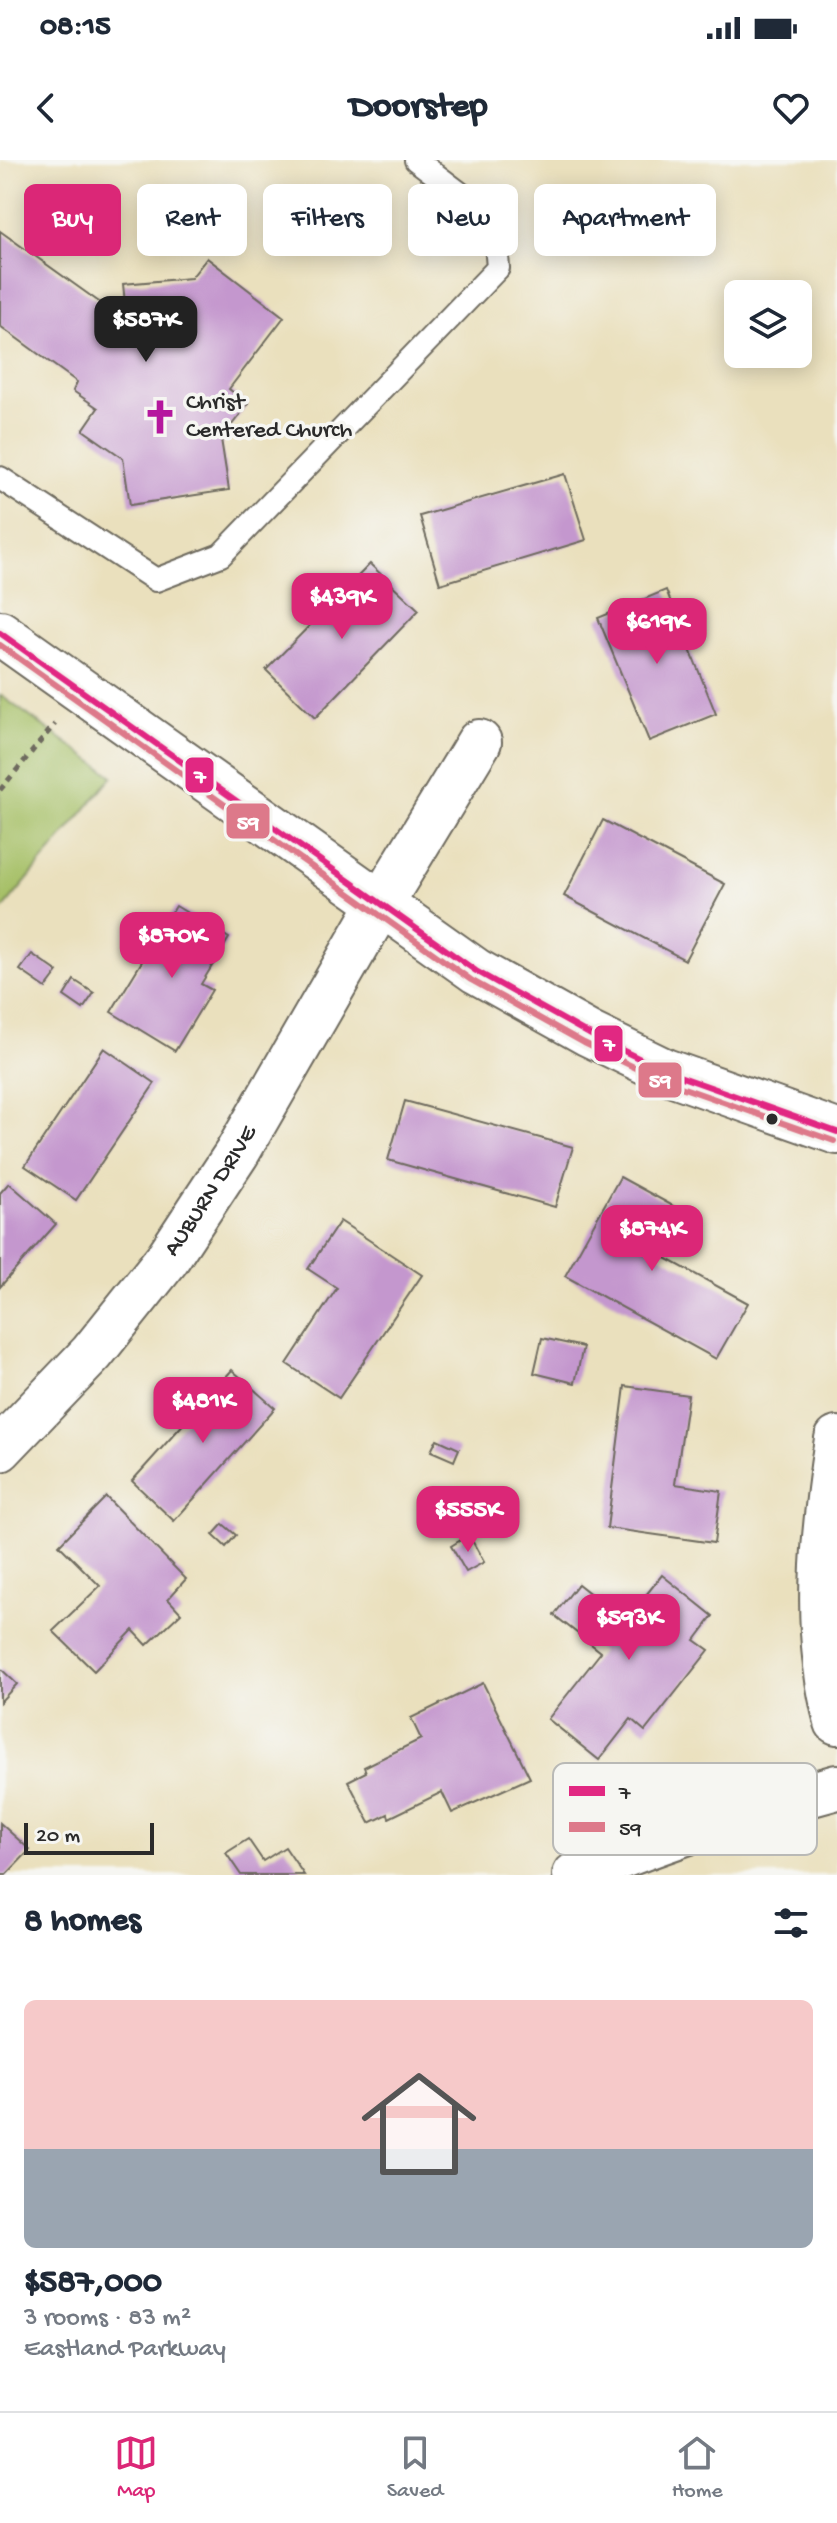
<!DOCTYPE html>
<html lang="en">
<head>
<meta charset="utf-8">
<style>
  body { margin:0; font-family:"Gochi Hand",sans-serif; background:#f6f6f7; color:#1f2937; height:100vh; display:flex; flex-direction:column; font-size:30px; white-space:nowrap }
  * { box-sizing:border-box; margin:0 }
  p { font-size:26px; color:#747a83 }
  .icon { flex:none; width:44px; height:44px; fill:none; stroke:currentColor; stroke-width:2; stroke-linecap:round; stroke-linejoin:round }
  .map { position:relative; height:1715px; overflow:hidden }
  .side { display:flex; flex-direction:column; background:#fff; flex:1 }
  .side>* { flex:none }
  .hud { position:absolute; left:24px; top:24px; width:790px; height:72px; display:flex; gap:16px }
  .tools { position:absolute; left:724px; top:120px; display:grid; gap:16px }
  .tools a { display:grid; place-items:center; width:88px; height:88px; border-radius:12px; background:#fff; box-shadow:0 4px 20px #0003; font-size:40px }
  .scale { position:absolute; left:24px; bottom:20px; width:130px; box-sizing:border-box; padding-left:8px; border:4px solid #2b2b2b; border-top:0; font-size:22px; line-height:28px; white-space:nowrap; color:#2b2b2b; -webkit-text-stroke:6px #f6f6f2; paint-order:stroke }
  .price { position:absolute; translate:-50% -68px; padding:0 18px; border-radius:16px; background:#db2777; color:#fff; font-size:26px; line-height:52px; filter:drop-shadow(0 2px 4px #0008) }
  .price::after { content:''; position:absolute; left:50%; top:48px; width:24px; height:18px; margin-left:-12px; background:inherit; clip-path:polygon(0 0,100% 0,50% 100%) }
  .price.current { background:#222; color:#fff }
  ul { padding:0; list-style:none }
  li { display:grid; align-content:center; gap:16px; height:424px; padding:0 24px }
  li+li { border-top:2px solid #e0e1e3 }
  li span { display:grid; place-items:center; height:248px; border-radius:12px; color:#555 }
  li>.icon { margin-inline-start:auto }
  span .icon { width:144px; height:144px; fill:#fffc; stroke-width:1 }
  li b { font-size:34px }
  h2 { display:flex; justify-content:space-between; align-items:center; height:96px; padding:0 24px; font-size:34px }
  .chip { padding:0 28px; border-radius:12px; background:#fff; box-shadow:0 4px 20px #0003; font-size:28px; line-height:72px }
  .chip.current { background:#db2777; color:#fff }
  .status { display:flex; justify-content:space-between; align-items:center; height:56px; padding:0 40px; background:#fff; direction:ltr }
  .status svg { height:22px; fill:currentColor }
  header { display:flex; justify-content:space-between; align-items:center; height:104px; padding:0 24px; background:#fff; font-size:36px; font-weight:700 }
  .dock { display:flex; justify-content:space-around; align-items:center; height:112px; border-top:2px solid #e0e1e3; background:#fff; font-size:22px; color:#747a83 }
  .dock a { display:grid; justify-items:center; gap:4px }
  .dock .current { color:#db2777 }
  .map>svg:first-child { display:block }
  .green { fill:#a6c066; stroke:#687648; stroke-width:2 }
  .building { fill:#c497ce }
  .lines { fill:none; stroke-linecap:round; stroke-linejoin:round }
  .service-casing { stroke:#6e6a5e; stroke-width:26 }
  .minor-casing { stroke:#6e6a5e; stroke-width:48 }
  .tertiary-casing { stroke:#6e6a5e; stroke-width:48 }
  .path { stroke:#6e6a5e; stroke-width:5; stroke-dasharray:6 6; stroke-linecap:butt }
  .service { stroke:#fff; stroke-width:22 }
  .minor { stroke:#fff; stroke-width:44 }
  .tertiary { stroke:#fff; stroke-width:44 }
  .bus-1-casing { stroke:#f6f6f2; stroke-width:12 }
  .bus-2-casing { stroke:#f6f6f2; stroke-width:12 }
  .bus-1 { stroke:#e12882; stroke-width:6 }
  .bus-2 { stroke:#dd798a; stroke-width:6 }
  .bus-dot { fill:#2b2b2b; stroke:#f6f6f2; stroke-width:3 }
  .labels { text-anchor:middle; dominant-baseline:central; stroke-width:7; stroke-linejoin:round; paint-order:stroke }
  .poi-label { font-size:24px; fill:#2b2b2b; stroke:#f6f6f2; text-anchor:start }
  .street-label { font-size:24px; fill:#2b2b2b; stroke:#f6f6f2 }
  .key { fill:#f6f6f2; stroke:#b9b9b6; stroke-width:2 }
  .key-label { font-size:22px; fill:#2b2b2b }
  .line-badge { stroke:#f6f6f2; stroke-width:3 }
  .badge-label { font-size:22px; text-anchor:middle; font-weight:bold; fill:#fff }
</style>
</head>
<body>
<div class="status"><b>08:15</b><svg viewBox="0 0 49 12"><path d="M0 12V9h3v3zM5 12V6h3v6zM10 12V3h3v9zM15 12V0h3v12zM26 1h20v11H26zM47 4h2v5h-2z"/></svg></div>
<header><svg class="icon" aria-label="back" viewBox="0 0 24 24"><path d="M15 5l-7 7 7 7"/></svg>Doorstep<svg class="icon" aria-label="heart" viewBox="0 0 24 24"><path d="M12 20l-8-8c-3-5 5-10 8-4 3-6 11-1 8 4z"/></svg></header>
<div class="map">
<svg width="837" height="1715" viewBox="0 0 837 1715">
  <rect width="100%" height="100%" fill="#f6f6f2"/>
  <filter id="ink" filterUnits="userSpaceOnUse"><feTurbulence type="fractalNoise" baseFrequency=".0125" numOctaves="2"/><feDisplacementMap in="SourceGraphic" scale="16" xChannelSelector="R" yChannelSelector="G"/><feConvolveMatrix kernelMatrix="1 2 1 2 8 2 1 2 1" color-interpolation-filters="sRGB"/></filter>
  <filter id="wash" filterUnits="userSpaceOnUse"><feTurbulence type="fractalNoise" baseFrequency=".006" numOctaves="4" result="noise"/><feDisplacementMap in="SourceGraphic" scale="32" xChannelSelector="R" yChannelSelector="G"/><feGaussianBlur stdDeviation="1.8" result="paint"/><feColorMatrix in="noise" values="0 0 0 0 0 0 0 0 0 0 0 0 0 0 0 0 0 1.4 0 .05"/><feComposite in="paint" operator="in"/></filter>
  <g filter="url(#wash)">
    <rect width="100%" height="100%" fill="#eae0bd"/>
    <path class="green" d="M0,535L113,616L0,753Z"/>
    <g id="blocks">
      <g class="building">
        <path d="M0,71L127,162L123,124L191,118L207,98L284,157L229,229L248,244L221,279L229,330L130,345L123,298L83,270L98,248L73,231L77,222L0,166Z"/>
        <path d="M565,314L586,380L440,424L420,356Z"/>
        <path d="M370,404L419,450L315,558L266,510Z"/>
        <path d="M666,430L716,554L649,581L598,458Z"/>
        <path d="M603,660L725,724L685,800L564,736Z"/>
        <path d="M176,746L229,778L201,824L212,830L175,891L111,852Z"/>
        <path d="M32,794L58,812L46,828L20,810Z"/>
        <path d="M74,820L94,833L83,849L64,836Z"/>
        <path d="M104,888L155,923L76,1040L25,1006Z"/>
        <path d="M405,941L573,987L555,1047L388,1000Z"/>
        <path d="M620,1017L675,1047L651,1090L748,1143L716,1199L565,1116Z"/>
        <path d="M9,1023L56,1064L0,1127V1033Z"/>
        <path d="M340,1061L422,1115L339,1238L287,1204L337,1128L308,1109Z"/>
        <path d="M542,1178L583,1187L575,1223L534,1213Z"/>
        <path d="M232,1210L275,1248L174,1361L132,1321Z"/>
        <path d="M625,1226L688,1235L675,1324L721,1331L714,1383L607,1368Z"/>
        <path d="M437,1279L459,1289L454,1301L431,1291Z"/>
        <path d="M106,1337L186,1419L168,1439L181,1453L147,1485L133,1470L94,1511L53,1471L100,1426L59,1385Z"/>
        <path d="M223,1364L236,1375L226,1387L213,1375Z"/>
        <path d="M469,1375L484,1402L466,1412L451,1386Z"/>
        <path d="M662,1415L713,1456L695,1480L709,1490L645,1571L631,1559L599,1600L548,1559L601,1492L554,1455L578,1424L625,1461Z"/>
        <path d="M0,1508L17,1524L0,1542Z"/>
        <path d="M483,1523L530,1618L452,1653L442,1632L389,1658L388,1654L370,1663L348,1621L366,1612L364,1607L421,1579L411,1558Z"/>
        <path d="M0,1663L30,1690L6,1715H0Z"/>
        <path d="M248,1679L263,1701L285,1687L304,1715H241L226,1693Z"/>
      </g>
    </g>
  </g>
  <g filter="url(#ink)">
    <use href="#blocks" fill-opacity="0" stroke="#6e6a5e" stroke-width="2"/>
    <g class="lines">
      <g class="service-casing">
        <path id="service" d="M0,318L156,420L221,395L498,108L494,59L416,0"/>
      </g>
      <g class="minor-casing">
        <g id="minor">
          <path d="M837,1279C823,1372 812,1470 837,1562"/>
          <path id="s1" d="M0,1289L92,1193L167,1099L237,993L380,745L479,582"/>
          <path d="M575,1715C660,1679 748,1651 837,1627"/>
        </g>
      </g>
      <g class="tertiary-casing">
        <path id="tertiary" d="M0,473L476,811L589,874L665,911L837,972"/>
      </g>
      <path class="path" d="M0,630L55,564"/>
      <use href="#service" class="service"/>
      <use href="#minor" class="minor"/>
      <use href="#tertiary" class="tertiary"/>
      <g class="bus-1-casing">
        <path id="bus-1" d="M0,473L476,811L589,874L665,911L837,972"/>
      </g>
      <g class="bus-2-casing">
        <path id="bus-2" d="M0,485L471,820L584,883L661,920L834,981"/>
      </g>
      <use href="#bus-1" class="bus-1"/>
      <use href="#bus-2" class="bus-2"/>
    </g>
  </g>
  <defs>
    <g id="church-bare" transform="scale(2.76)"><path d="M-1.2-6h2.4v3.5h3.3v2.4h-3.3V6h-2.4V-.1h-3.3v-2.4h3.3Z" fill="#b5179e" stroke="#f6f6f2" stroke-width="2.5" paint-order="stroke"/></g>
  </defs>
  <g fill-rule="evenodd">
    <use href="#church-bare" x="160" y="257"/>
  </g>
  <circle class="bus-dot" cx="772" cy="959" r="7"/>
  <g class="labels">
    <g class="poi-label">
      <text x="186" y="243">Christ<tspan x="186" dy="28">Centered Church</tspan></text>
    </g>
    <g class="street-label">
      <text stroke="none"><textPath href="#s1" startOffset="334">AUBURN DRIVE</textPath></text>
    </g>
  </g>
  <rect x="553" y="1603" width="264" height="92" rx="12" class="key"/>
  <rect x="569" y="1626" width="36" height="10" fill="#e12882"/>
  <rect x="569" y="1662" width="36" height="10" fill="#dd798a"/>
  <g class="key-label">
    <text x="619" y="1639">7</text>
    <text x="619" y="1675">59</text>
  </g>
  <g class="line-badge">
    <rect x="184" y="596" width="31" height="38" rx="8" fill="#e12882"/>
    <rect x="225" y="642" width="46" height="38" rx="8" fill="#dd798a"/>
    <rect x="593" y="864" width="31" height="39" rx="8" fill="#e12882"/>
    <rect x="637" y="901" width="46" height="38" rx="8" fill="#dd798a"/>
  </g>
  <g class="badge-label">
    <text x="200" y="623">7</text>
    <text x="248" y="669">59</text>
    <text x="609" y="891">7</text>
    <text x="660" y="927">59</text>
  </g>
</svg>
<div class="tools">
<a><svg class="icon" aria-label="layers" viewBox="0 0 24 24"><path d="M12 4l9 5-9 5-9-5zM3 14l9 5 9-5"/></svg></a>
</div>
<div class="scale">20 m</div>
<b class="price current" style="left:146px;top:204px">$587K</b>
<b class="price" style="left:342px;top:481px">$439K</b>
<b class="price" style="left:657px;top:506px">$619K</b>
<b class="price" style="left:172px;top:820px">$870K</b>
<b class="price" style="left:652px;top:1113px">$874K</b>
<b class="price" style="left:203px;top:1285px">$481K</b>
<b class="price" style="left:468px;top:1394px">$555K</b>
<b class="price" style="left:629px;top:1502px">$593K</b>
<div class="hud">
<a class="chip current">Buy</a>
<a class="chip">Rent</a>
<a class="chip">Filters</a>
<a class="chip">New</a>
<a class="chip">Apartment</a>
</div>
</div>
<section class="side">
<h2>8 homes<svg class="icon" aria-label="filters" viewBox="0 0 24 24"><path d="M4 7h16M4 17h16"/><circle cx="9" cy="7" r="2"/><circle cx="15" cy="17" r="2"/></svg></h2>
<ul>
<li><span style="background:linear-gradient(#f6c9c9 60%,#9aa5b1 0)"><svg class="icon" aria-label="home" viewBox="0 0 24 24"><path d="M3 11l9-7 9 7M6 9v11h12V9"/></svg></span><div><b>$587,000</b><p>3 rooms · 83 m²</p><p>Eastland Parkway</p></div></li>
</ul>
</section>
<nav class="dock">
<a class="current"><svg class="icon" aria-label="map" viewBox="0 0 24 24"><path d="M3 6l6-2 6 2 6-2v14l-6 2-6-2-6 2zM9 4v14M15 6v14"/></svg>Map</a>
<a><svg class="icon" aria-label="saved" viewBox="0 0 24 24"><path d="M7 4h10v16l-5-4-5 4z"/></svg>Saved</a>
<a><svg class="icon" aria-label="home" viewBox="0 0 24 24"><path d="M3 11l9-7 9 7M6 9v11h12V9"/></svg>Home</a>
</nav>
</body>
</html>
